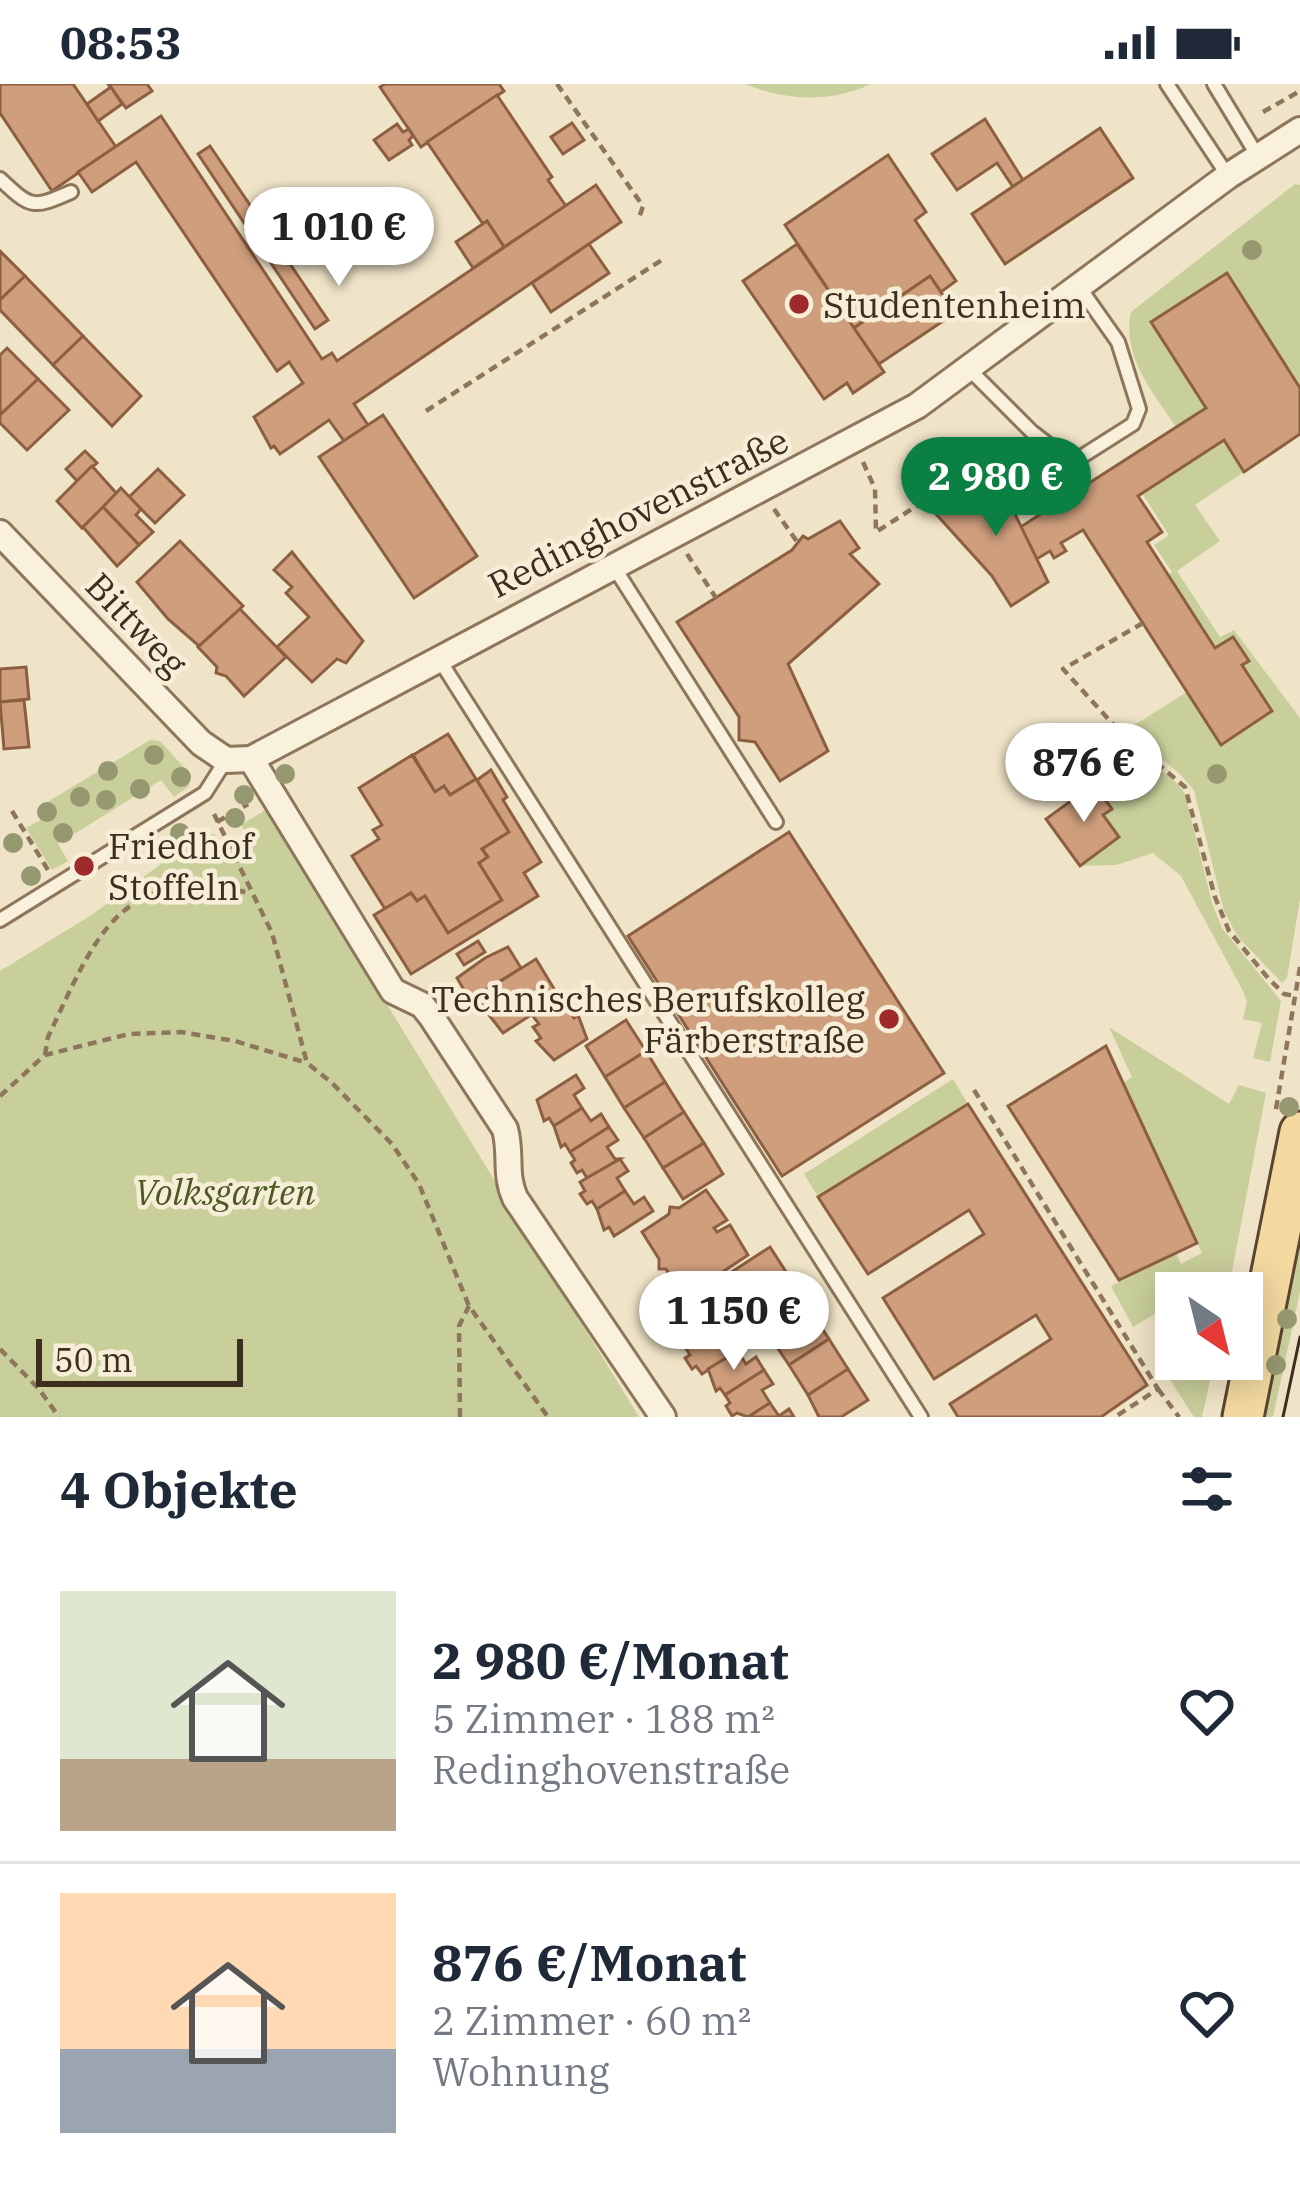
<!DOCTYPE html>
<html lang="de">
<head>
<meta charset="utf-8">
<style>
  body { margin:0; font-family:"IBM Plex Serif",serif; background:#f2f2f3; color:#1f2937; height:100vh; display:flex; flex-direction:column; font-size:45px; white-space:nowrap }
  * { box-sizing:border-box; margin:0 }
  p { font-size:39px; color:#747a83 }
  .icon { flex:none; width:66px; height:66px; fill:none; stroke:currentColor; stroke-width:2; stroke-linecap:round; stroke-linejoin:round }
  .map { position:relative; height:1333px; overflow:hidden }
  .details { display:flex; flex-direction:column; background:#fff; flex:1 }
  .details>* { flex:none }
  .needle { width:78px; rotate:145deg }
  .fabs { position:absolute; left:1155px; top:1188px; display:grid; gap:24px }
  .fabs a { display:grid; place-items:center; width:108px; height:108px; border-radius:0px; background:#fff; box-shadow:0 6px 30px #0003; font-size:60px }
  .scale { position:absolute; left:36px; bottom:30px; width:207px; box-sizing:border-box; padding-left:12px; border:6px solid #3d2e20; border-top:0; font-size:33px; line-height:42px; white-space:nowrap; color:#3d2e20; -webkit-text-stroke:9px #f7eed8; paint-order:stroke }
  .price { position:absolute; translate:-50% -102px; padding:0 27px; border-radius:42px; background:#fff; color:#222; font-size:39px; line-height:78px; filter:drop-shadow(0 3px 6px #0008) }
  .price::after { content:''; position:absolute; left:50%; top:72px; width:36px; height:27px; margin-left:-18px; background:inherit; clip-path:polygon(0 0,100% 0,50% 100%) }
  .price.selected { background:#0b8043; color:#fff }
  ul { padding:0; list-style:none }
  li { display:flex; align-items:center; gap:36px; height:300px; padding:0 60px }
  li+li { border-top:3px solid #e0e1e3 }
  li span { display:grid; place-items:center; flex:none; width:336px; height:240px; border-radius:0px; color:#555 }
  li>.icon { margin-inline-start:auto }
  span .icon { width:144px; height:144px; fill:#fffc; stroke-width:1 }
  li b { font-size:51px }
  h2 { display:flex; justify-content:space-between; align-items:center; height:144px; padding:0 60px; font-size:51px }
  .status { display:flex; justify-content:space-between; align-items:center; height:84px; padding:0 60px; background:#fff; direction:ltr }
  .status svg { height:33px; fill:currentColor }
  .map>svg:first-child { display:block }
  .green { fill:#c9cf9b }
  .building { fill:#cf9f7d; stroke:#8d5f41; stroke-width:3 }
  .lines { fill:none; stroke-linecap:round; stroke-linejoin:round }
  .service-casing { stroke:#8d765c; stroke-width:18 }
  .minor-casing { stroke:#8d765c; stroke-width:30 }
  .primary-casing { stroke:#5b4430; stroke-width:45 }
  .path { stroke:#8d765c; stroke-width:4.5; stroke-dasharray:9 6; stroke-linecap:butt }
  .service { stroke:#faf1dc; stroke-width:12 }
  .minor { stroke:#faf1dc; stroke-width:24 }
  .primary { stroke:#f3d9a0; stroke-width:39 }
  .tram { stroke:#3d2e20; stroke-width:3 }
  .tree { fill:#96986f }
  .poi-dot { fill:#9e2a2b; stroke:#f7eed8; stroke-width:4.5 }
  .labels { text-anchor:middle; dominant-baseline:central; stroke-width:9; stroke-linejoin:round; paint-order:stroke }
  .poi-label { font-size:36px; fill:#3d2e20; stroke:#f7eed8; text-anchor:start }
  .street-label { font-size:36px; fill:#3d2e20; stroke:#f7eed8 }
  .park-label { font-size:36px; font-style:italic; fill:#4d5a26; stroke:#f7eed8 }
</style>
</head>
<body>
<div class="status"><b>08:53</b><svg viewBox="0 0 49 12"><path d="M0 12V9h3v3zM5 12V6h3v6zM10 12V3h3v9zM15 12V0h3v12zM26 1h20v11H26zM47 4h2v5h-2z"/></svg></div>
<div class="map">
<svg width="1300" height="1333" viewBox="0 0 1300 1333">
  <rect width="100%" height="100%" fill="#f0e4c8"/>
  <g class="green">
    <path d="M745,0H871C831,19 786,17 745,0Z"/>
    <path d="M1295,100L1300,101V304L1227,190L1206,324L1176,343C1152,307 1122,273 1131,228Z"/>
    <path d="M1224,356L1244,388L1195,421L1220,457L1177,487L1220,553L1234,546L1300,634V815L1287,894L1282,899L1238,853L1224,827L1194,706L1179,689L1129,649L1131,643L1187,608L1221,660L1272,627L1242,581L1249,577L1234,553L1215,564L1168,491L1172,488L1154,461L1169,451L1143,411Z"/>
    <path d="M1111,654L1122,655L1178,700L1185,710L1212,819L1222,844L1281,917L1270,978L1253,974L1262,939L1243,935L1247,918L1243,907L1181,792L1153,769L1116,781L1080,782L1119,754L1103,731L1112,724L1094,700L1119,702L1118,685L1101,661Z"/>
    <path d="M150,656L160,657L190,690L189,702L174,713L161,696L58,760L68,777L52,786L26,744L42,735L39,723Z"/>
    <path d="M265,726L269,727L639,1333H0V887L93,830L195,755L214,750L222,764L248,752L241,741Z"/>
    <path d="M1109,943L1229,1020L1239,1001L1266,1009L1228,1209H1176V1217L1133,1243L1111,1202L1176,1169L1181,1180L1202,1169L1123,999L1132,993Z"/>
    <path d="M953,995L968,1020L818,1113L804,1090Z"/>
    <path d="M1300,1132V1208L1273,1333H1259Z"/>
    <path d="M1197,1275H1215L1202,1333H1194L1169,1294Z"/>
  </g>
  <g class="building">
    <path d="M0,0H73L116,63L52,107L0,29Z"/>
    <path d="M108,0H147L152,7L126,24Z"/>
    <path d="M385,0H499L504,7L421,63L380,3Z"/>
    <path d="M111,3L122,20L98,37L87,20Z"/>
    <path d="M497,11L552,93L548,96L566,122L504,163L487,137L483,140L427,58Z"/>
    <path d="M161,32L322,275L332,269L337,277L596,101L621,138L354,320L368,341L344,357L329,336L280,370L274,362L271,364L254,333L303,299L289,278L277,287L136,78L92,108L78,88Z"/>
    <path d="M985,35L1023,96L1013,103L997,79L957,106L932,70Z"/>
    <path d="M572,39L584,56L563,70L551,53Z"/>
    <path d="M397,40L403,48L409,45L413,52L409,56L412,61L389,76L374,56Z"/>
    <path d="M1100,44L1133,94L1005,180L972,130Z"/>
    <path d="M210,62L328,236L315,245L198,70Z"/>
    <path d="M888,71L926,128L915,136L956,197L941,208L930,192L854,244L785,141Z"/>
    <path d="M487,137L504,163L473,184L456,158Z"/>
    <path d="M589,160L609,189L551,228L532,199Z"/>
    <path d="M797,160L884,288L853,309L847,299L824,315L743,197Z"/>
    <path d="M0,167L25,192L0,216Z"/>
    <path d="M1227,189L1300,304V350L1244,388L1224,356L1138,412L1162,448L1147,458L1215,564L1233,553L1249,577L1242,581L1272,627L1221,661L1083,446L1061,459L1066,467L1054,474L1050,467L1035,476L1019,444L1206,324L1151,238Z"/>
    <path d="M25,192L83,252L53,281L0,226V216Z"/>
    <path d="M930,192L955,229L879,280L854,244Z"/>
    <path d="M83,252L141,312L112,342L53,281Z"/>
    <path d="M7,264L38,295L0,331V271Z"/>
    <path d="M38,295L69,326L27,366L0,339V331Z"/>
    <path d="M383,331L477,472L414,514L319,373Z"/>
    <path d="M85,367L97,379L77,397L66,385Z"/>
    <path d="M92,382L117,410L82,444L57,417Z"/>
    <path d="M158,385L184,411L155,439L129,413Z"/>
    <path d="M996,391L1048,498L1011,522L992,492L936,430Z"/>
    <path d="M121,404L141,425L136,431L153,448L139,461L103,423Z"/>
    <path d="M103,423L139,461L117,482L83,443Z"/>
    <path d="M840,437L859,464L850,470L879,500L788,580L828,667L780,697L755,658L739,656V633L677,538L792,466L803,452L808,455Z"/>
    <path d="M180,457L243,522L199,562L168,535L137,498Z"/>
    <path d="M292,468L363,557L346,579L337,575L312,598L277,563L309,533L286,509L292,503L274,486Z"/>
    <path d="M240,525L286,573L244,612L226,592L216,589L217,583L198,563Z"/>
    <path d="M26,583L29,615L0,618V585Z"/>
    <path d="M24,616L29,663L4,665L0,618Z"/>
    <path d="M448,650L476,695L450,711L444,702L435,708L413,671Z"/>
    <path d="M412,671L435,708L444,702L450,711L476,695L509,748L482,765L488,773L479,779L502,816L448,849L425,812L417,817L411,809L385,825L352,772L379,755L373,746L382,741L359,704Z"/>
    <path d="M491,686L507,713L503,716L541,778L524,789L538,812L411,890L374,831L411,809L417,817L425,812L448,849L502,816L479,779L488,773L482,765L509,748L477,696Z"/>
    <path d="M1094,700L1112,725L1103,731L1119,753L1080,782L1046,735Z"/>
    <path d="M789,748L944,989L782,1092L628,852Z"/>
    <path d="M478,857L485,868L464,881L457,870Z"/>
    <path d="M508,863L521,884L470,916L457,894L485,874Z"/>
    <path d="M536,875L559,913L503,949L475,913Z"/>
    <path d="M555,916L561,925L567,922L574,934L578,931L587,955L554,976L536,957L541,954L533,943L539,940L532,931Z"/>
    <path d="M626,936L646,967L605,993L586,962Z"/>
    <path d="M1106,962L1197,1159L1119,1196L1008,1022Z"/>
    <path d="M646,967L665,998L624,1024L605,993Z"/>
    <path d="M576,991L584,1004L574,1011L582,1024L554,1042L549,1034L544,1037L537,1016Z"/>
    <path d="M665,998L684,1028L644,1054L624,1024Z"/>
    <path d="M968,1020L1147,1301L1101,1333H958L950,1320L1051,1255L1036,1231L934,1295L883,1214L984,1150L969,1126L868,1190L818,1113Z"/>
    <path d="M582,1024L591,1037L601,1030L609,1043L570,1068L565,1060L561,1063L554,1042Z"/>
    <path d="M684,1028L704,1059L663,1084L644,1054Z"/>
    <path d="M609,1043L618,1056L607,1063L615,1075H620L587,1094L582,1086L577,1089L571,1079L575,1076L570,1068Z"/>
    <path d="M704,1059L723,1090L683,1115L663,1084Z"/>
    <path d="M620,1075L628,1087L617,1094L625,1107L597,1125L592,1117L587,1120L580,1110L585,1107L580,1098Z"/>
    <path d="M706,1106L727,1136L714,1144L717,1148L730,1141L748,1171L721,1189L720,1196L711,1195L683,1213L666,1185H659V1175L642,1148L669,1130L670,1123L679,1124Z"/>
    <path d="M625,1107L634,1120L644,1113L653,1127L614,1152L609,1143L604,1146L597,1125Z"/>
    <path d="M770,1163L790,1194L750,1220L730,1189Z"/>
    <path d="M790,1194L809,1225L769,1251L750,1220Z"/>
    <path d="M707,1212L716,1225L705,1232L713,1245L685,1263L680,1255L675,1258L668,1237Z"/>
    <path d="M809,1225L829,1255L789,1281L769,1251Z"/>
    <path d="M713,1245L722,1258L732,1251L741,1265L702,1290L696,1282L692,1285L685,1274L690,1271L685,1263Z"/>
    <path d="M829,1255L848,1285L808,1311L789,1281Z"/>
    <path d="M741,1265L738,1268L746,1280L756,1273L764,1286L725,1311L720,1304L716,1307L708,1285Z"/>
    <path d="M848,1285L868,1316L841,1333H819L808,1311Z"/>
    <path d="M764,1286L773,1300L762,1306L770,1319L748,1333L737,1329L732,1332L726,1322L730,1319L725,1311Z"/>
    <path d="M770,1319L779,1332L789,1325L794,1333H748Z"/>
  </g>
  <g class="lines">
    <g class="service-casing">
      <g id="service">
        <path d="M1167,0L1228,92"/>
        <path d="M1214,0L1257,71"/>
        <path d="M0,95C31,124 32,125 71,108"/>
        <path d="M970,286L1032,348L1067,375L1081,373L1133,340L1139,325L1118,258L1080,204"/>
        <path d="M614,483L776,738"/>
        <path d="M439,575L921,1333"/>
        <path d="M0,836L205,709L226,676"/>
      </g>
    </g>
    <g class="minor-casing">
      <g id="minor">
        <path d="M0,449L201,659L226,676L251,675L917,322L1228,92L1300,46"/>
        <path d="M251,675L393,907L422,921L431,932L505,1045C512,1071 504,1089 515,1114L663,1333"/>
      </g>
    </g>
    <g class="primary-casing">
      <path id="primary" d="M1243,1333L1300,1048"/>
    </g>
    <g class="path">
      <path d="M557,0L643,122L639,134"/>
      <path d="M1263,28L1300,7"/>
      <path d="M426,327L665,174"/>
      <path d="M863,378L875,405L876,448L1018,357"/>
      <path d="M774,425L798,459"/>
      <path d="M687,470L716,514"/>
      <path d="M1143,539L1063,585L1121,649L1185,703L1215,813L1229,847L1268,894L1284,910L1295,912"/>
      <path d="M12,727L48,786"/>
      <path d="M214,730L272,849L307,979L331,998L392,1060L419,1100L469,1222L548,1333"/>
      <path d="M217,738L248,720"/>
      <path d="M45,971L48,953C96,852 119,780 250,809"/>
      <path d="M974,1006L1158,1305L1115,1333"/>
      <path d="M0,1012L45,971L129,950L181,948L235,957L307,979"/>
      <path d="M1276,1025L1300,883"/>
      <path d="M0,1265L39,1305L59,1333"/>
      <path d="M1158,1305L1179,1333"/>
      <path d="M460,1333L459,1242L469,1222"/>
    </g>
    <use href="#service" class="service"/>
    <use href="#minor" class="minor"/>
    <use href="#primary" class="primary"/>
    <path class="tram" d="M1283,1333L1300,1253"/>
  </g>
  <g class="tree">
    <circle cx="1252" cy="166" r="10"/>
    <circle cx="154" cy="671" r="10"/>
    <circle cx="108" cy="687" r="10"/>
    <circle cx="285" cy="690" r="10"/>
    <circle cx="1217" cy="690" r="10"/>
    <circle cx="181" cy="693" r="10"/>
    <circle cx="140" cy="705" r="10"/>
    <circle cx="244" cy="711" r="10"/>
    <circle cx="80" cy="713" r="10"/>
    <circle cx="106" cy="716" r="10"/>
    <circle cx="47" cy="728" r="10"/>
    <circle cx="235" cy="734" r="10"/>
    <circle cx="63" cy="749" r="10"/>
    <circle cx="180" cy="749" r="10"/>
    <circle cx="13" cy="759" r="10"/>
    <circle cx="31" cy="792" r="10"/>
    <circle cx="1289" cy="1023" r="10"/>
    <circle cx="1287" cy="1235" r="10"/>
    <circle cx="1276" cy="1281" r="10"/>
  </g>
  <g class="poi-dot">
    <circle cx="799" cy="220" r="12"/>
    <circle cx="84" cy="782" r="12"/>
    <circle cx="889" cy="935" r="12"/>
  </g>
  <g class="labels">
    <g class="poi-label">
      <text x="823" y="220">Studentenheim</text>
      <text x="108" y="761">Friedhof<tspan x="108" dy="41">Stoffeln</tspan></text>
      <text x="865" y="914" text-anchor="end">Technisches Berufskolleg<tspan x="865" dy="41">Färberstraße</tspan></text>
    </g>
    <g class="street-label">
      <text transform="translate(638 428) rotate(-27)">Redinghovenstraße</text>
      <text transform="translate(137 540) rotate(46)">Bittweg</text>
    </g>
    <g class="park-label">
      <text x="225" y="1107">Volksgarten</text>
    </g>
  </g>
</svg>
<div class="fabs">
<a><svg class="needle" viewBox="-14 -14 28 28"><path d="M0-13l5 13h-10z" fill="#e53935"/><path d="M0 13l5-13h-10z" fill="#747a83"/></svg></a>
</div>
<div class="scale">50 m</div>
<b class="price" style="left:339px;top:205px">1 010 €</b>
<b class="price selected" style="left:996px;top:455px">2 980 €</b>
<b class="price" style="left:1084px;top:741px">876 €</b>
<b class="price" style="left:734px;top:1289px">1 150 €</b>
</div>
<section class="details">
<h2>4 Objekte<svg class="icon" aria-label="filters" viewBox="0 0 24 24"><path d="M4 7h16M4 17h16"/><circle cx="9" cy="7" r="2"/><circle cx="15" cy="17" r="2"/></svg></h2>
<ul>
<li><span style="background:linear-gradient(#dfe7d0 70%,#b9a48a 0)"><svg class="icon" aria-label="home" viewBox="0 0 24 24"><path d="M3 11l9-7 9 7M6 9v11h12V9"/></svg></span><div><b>2 980 €/Monat</b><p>5 Zimmer · 188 m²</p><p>Redinghovenstraße</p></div><svg class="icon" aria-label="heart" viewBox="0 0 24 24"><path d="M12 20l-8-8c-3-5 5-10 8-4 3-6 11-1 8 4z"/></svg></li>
<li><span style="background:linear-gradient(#ffd9b3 65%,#9aa5b1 0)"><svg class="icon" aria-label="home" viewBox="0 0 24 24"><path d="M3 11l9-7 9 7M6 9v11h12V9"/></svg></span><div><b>876 €/Monat</b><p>2 Zimmer · 60 m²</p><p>Wohnung</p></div><svg class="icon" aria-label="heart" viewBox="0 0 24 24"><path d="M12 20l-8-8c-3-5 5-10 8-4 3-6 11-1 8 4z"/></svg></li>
</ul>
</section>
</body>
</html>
